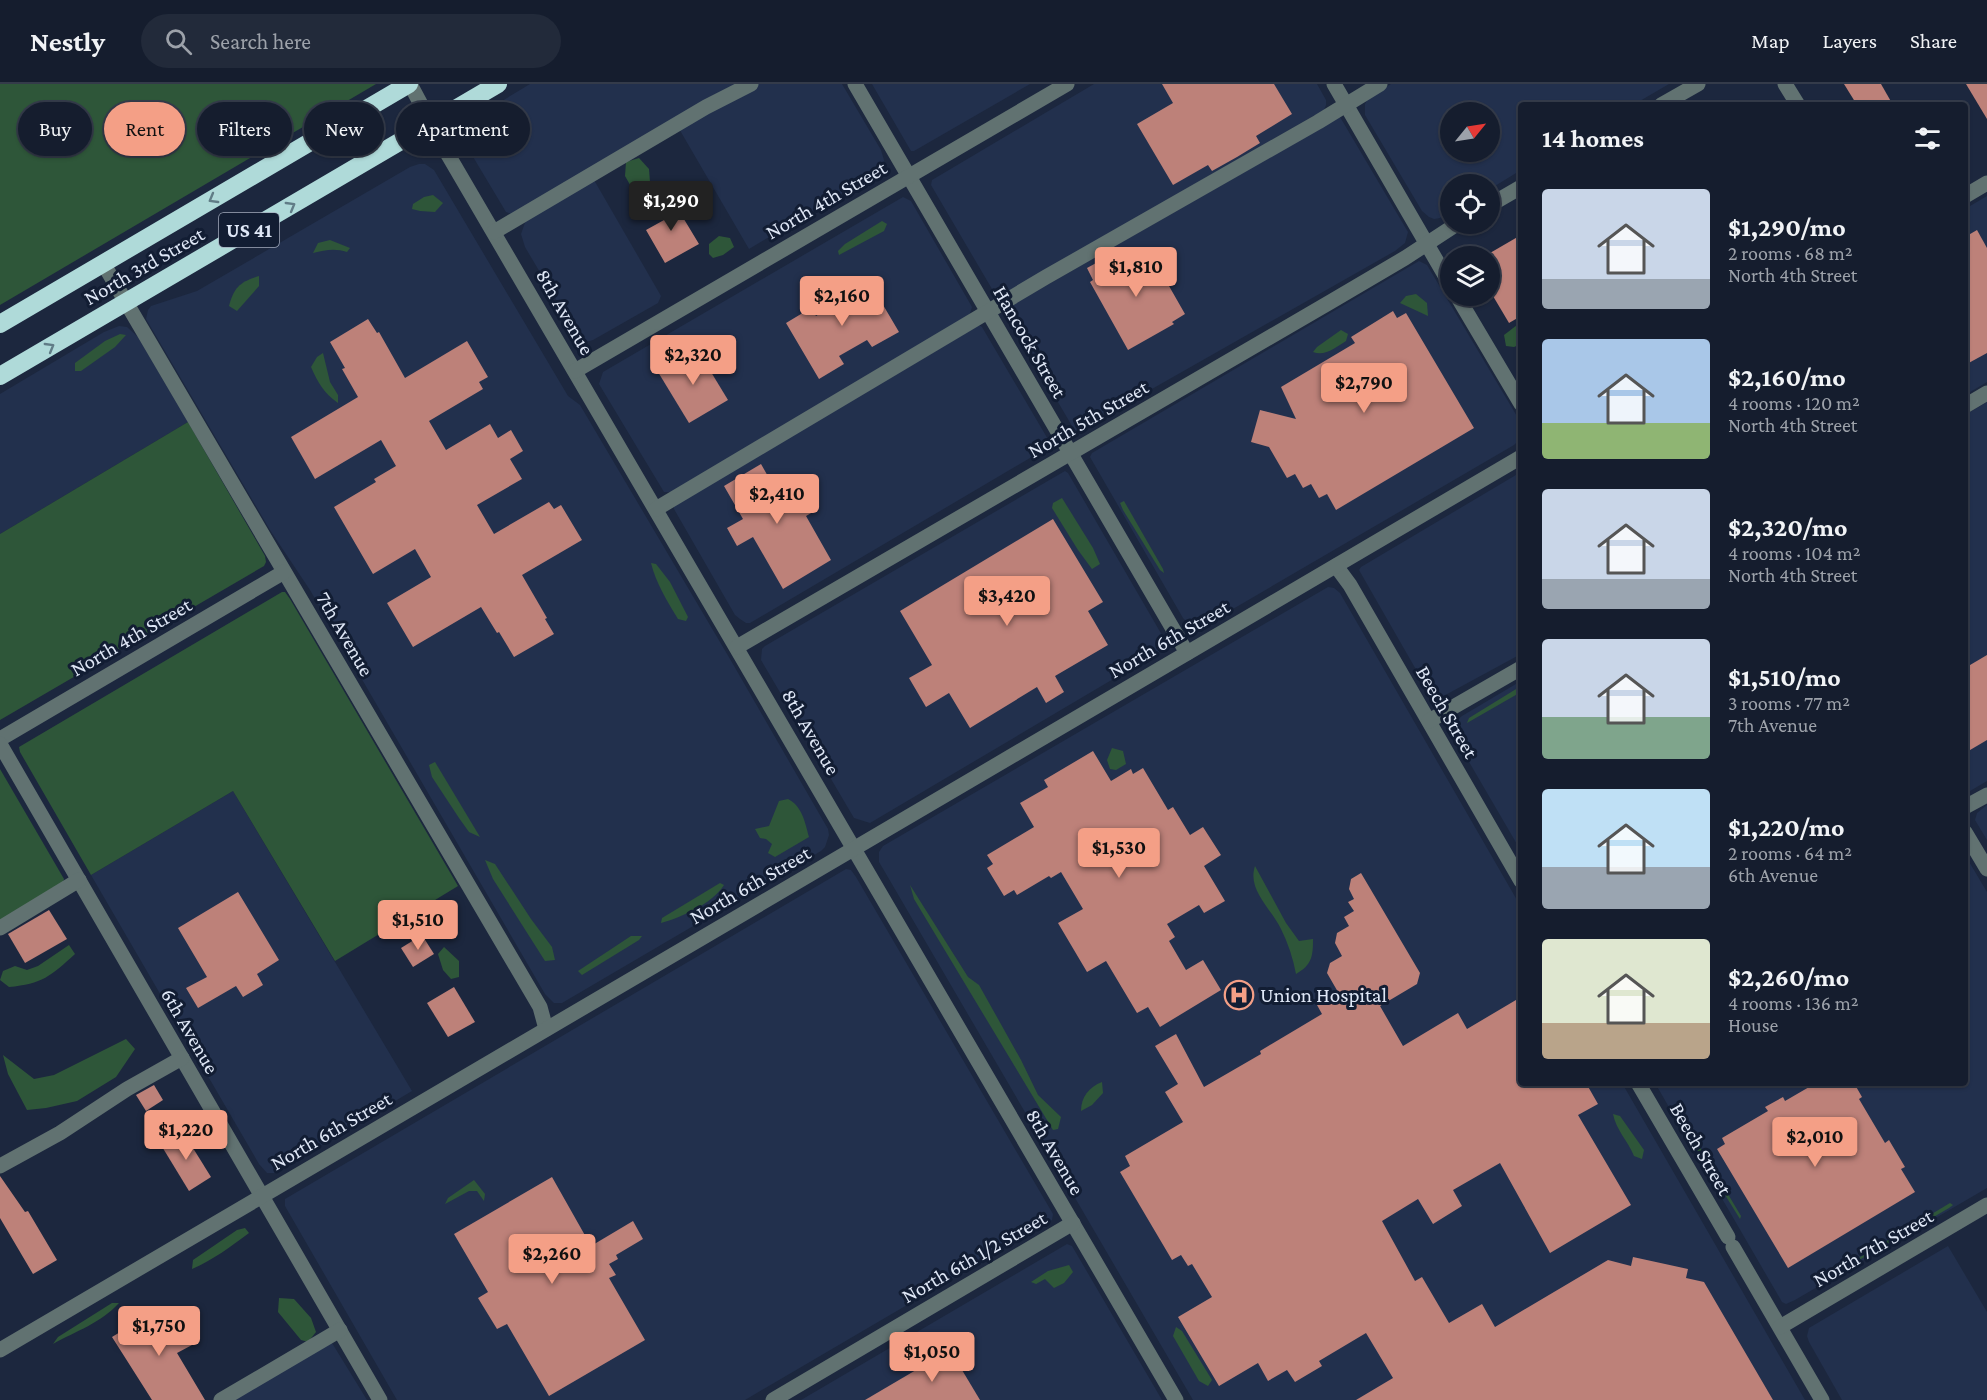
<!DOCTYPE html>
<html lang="en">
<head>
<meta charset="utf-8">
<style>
  body { margin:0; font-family:"Crimson Pro",serif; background:#222a3a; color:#f1f3f6; height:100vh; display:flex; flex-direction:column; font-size:22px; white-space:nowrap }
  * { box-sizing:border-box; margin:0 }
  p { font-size:20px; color:#9da2aa }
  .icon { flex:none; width:33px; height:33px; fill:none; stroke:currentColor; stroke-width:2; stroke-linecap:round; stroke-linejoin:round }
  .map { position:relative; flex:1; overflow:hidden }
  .panel { position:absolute; left:1518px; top:18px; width:450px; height:984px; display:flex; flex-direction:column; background:#151d2e; border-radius:6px; box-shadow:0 2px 4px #0004,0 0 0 2px #343b4a }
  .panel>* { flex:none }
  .banner { position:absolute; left:18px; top:18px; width:570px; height:54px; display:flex; gap:12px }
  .needle { width:39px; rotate:60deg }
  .fabs { position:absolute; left:1440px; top:18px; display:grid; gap:12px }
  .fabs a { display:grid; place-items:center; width:60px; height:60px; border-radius:50%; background:#151d2e; box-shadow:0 2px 4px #0004,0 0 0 2px #343b4a; font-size:30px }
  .price { position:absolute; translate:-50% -51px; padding:0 14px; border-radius:6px; background:#f49f86; color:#111; font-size:20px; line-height:39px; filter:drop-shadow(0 2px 3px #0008) }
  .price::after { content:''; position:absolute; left:50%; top:36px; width:18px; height:14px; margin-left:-9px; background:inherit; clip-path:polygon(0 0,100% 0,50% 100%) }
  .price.active { background:#222; color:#fff }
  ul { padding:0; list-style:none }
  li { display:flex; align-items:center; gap:18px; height:150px; padding:0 24px }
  li span { display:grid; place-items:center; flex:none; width:168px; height:120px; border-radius:6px; color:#555 }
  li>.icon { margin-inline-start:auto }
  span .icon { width:72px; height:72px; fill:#fffc; stroke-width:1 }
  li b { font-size:26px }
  h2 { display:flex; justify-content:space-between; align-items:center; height:72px; padding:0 24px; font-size:26px }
  .chip { padding:0 21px; border-radius:27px; background:#151d2e; box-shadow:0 2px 4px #0004,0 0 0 2px #343b4a; font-size:21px; line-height:54px }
  .chip.active { background:#f49f86; color:#111 }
  header { display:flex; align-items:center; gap:36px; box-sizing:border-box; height:84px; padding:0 30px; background:#151d2e; border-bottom:2px solid #343b4a }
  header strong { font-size:28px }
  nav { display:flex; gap:33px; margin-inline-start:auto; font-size:21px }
  .search { width:420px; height:54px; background:#222a3a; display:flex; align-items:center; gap:15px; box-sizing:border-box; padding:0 21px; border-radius:33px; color:#9da2aa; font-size:22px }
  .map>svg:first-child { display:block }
  .built { fill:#22304d; fill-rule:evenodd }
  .green { fill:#2e5639 }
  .building { fill:#bd8179 }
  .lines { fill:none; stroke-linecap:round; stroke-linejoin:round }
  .minor { stroke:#617271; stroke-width:15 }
  .highway { stroke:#afdad9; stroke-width:18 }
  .oneway { stroke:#607c86 }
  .labels { text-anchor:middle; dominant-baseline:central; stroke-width:6; stroke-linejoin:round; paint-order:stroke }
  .shield { fill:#121d33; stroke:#a2aabc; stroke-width:1.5 }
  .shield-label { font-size:20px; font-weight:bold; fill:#dfe7f6 }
  .street-label { font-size:21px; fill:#dfe7f6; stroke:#121d33 }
  .poi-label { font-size:21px; fill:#dfe7f6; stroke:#121d33; text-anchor:start }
</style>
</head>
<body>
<header>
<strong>Nestly</strong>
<div class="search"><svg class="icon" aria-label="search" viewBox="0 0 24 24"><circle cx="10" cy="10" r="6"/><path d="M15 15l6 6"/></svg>Search here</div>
<nav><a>Map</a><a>Layers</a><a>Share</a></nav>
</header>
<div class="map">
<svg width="1987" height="1316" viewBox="0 0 1987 1316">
  <rect width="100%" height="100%" fill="#1c273e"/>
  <g class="built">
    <path d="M530,0H743L511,130L506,128L463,56V50L465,43L469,37Z"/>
    <path d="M758,0H842L881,66L886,83L749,165L678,43Z"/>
    <path d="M872,0H1030L914,67H911Z"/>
    <path d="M1094,0H1317L1326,16V21L1324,26L999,213L992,205L931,101L932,96Z"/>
    <path d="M1391,0H1669L1633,21H1521V86L1490,105V100H1450V128L1440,134L1434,135L1429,133L1422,127L1365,31V20L1368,14ZM1450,28H1490V68H1450Z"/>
    <path d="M1340,33L1408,148L1405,159L1395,167L1078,347H1075L1005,228L1007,224Z"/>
    <path d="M419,80H425L434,86L568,312L580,321L730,575L828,745L829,751L825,763L821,767L562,919H554L545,910L310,506L270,446L146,235L148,226L151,222L197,207L410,83Z"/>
    <path d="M594,96L661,212L658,219L593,256L586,258L579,254L525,163L521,150L526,136Z"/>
    <path d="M1987,112V298L1965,311V125Z"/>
    <path d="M903,113L911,117L972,223L969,233L673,408H664L599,300L603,288Z"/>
    <path d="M1419,177L1427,181L1521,339V354L1514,361L1202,543L1196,545L1192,543L1183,534L1090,373L1092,369Z"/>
    <path d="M979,241L982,243L1049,357L1047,364L750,539H746L740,535L735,531L674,425V422Z"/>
    <path d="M119,242L127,243L138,253L188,338L0,450V310L104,248Z"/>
    <path d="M1987,318V697L1970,707L1965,706V331Z"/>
    <path d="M1065,387L1068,389L1166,558L1164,565L870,739L854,734L761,576L762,565L765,562Z"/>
    <path d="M1521,388V570L1438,615L1430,610L1359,486L1361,483Z"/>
    <path d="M1328,503L1334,504L1340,509L1521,823V999H1622L1805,1316H1193L882,783L879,778V768L883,762Z"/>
    <path d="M1521,597V767L1451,647L1453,640L1462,632Z"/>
    <path d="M233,707L412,1007L274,1089H267L259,1080L91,791Z"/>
    <path d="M1987,721V756L1975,736L1977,729Z"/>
    <path d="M1965,771L1987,808V1104L1795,1216L1786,1220L1782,1218L1655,999H1965Z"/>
    <path d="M846,785L851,786L856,793L1053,1130L1052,1136L745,1316H397L285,1122V1115Z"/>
    <path d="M1067,1160L1072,1162L1162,1316H801Z"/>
    <path d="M1948,1162L1987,1228V1316H1842L1809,1258L1807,1252L1809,1244Z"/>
    <path d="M332,1259L367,1316H231Z"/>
  </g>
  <g class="green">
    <path d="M0,0H376L0,221Z"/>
    <path d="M639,74L649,85L650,98L641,106H633L625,92L626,78Z"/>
    <path d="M433,111L443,119L435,128L420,127L412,125L413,120L424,113Z"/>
    <path d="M882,137L887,140L884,147L839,171L838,167L845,160Z"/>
    <path d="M719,152L730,154L734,163L723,171L713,174L709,170V160Z"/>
    <path d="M330,156L350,164L347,168C335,164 325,166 313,169L318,159Z"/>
    <path d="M259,192V202L237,227L229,222C234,203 240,198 259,192Z"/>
    <path d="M1416,210L1427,219L1428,232L1400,219L1406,212Z"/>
    <path d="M1521,238V260L1514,263L1506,262L1504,251Z"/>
    <path d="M1341,246L1348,250L1346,257C1336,263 1325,273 1313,268L1317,263Z"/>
    <path d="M120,250L126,251L115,263L81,287H75V279L105,257Z"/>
    <path d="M323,269L330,298L338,311V319C324,309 318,299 311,283L317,273Z"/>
    <path d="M188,338L265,472L266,478L264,482L0,636V450Z"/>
    <path d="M1062,414L1093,464L1100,480L1092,485L1078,466L1052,424L1053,419Z"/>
    <path d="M1124,417L1163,485L1164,489L1160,486L1123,426L1120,419Z"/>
    <path d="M651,479L656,480L670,498L688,533L686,537L678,535C667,517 656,499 651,479Z"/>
    <path d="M282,508H285L290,515L458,802L335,877L233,707L91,791L20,668L19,663Z"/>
    <path d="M1521,602V608L1467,639L1469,634Z"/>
    <path d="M1112,664L1123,667L1126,680L1116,686L1110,685L1107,676Z"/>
    <path d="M435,678L480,753L469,748L459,734L432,693L429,681Z"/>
    <path d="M0,685L64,795L63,798L0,837Z"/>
    <path d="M788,715C802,722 805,738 809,753L775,773L768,769L772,760L766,755L760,754L755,745L769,742L779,717Z"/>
    <path d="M485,776L495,780L531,835L552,863L555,876L545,877L493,795Z"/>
    <path d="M1255,782L1286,839L1299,857L1313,855C1313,872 1312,881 1296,890C1293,874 1288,859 1281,845C1271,824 1247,806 1255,782Z"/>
    <path d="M720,799L724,801C712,820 682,833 661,839L662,834Z"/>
    <path d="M910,801L968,893L979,901L1021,976L1038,1011L1061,1033L1058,1045L1053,1046L914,815Z"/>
    <path d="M631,852H642L639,856L582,891L578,887Z"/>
    <path d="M69,861L75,870C51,892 42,900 9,903L0,896L3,887L15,882L27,886L38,882Z"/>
    <path d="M444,863L459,877V893L451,895L443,886L438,870Z"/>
    <path d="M126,955L135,965L116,993L77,1017L46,1024L27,1026L8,990L3,971L34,995L54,991Z"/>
    <path d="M1102,998L1103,1009L1092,1021L1081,1027C1081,1013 1089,1003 1102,998Z"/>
    <path d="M1613,1030L1620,1032L1644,1066L1642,1075L1634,1072C1628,1057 1616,1046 1613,1030Z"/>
    <path d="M1694,1057L1697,1058L1735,1122L1741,1132L1740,1135L1694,1061Z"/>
    <path d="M474,1096L485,1110L484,1117L477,1107H469L445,1120L448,1114Z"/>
    <path d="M1950,1119L1953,1121L1949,1124L1823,1197L1827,1193Z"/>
    <path d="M245,1144L249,1149C230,1163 213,1176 192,1185L193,1176L237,1146Z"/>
    <path d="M1069,1181L1073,1188L1064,1199L1054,1204L1045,1195L1036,1200L1031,1198L1048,1187Z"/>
    <path d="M279,1214L294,1215L311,1234L316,1248L308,1258L301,1256L278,1228Z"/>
    <path d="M112,1219H119C101,1239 76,1247 53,1260L58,1253Z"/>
    <path d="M1176,1243L1182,1247L1212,1296L1208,1302L1199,1297L1173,1252Z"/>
  </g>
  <g class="building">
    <path d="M1162,0H1274L1292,30L1256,52L1260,59L1237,73L1212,87L1208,81L1173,101L1137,40L1173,19Z"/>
    <path d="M1844,0H1881L1893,21H1857Z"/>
    <path d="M1966,0H1987V35Z"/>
    <path d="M670,112L699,160L665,179L646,146L664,136L655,121Z"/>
    <path d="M1977,146L1987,164V269L1965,281V153Z"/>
    <path d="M1521,151V232L1509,239L1490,207V169Z"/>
    <path d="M1149,167L1185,230L1172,238L1174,240L1128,266L1090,198L1093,196L1087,184L1107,173L1114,184Z"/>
    <path d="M866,192L899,248L872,263L867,256L839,272L844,280L819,295L786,239L811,224L816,232L844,215L839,208Z"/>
    <path d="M1393,227L1397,234L1406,229L1474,344L1336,426L1327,410L1319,414L1311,400L1303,404L1295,390L1287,394L1269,363L1251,358L1260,326L1296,335L1281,303L1355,259L1351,253Z"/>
    <path d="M368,235L377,249L379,248L405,294L467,257L488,293L479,298L483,305L429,337L446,366L490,340L498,354L511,346L523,367L510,375L522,395L477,421L494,450L549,418L554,425L561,421L582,456L522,491L547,534L545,535L554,550L514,573L499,548L497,549L481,523L413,563L387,519L431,493L415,465L373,490L334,423L376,398L374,395L396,382L381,356L315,395L291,353L358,313L342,285L345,284L330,258Z"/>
    <path d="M697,265L728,316L689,339L658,288Z"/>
    <path d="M761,380L778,410L801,396L818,425L806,432L831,476L783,505L753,453L737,462L727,444L743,435L724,402Z"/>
    <path d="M1053,435L1103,518L1088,527L1108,561L1055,592L1064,608L1046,619L1037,603L970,644L949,609L926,623L909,594L932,581L900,527Z"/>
    <path d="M1987,571V656L1965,669V584Z"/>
    <path d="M1093,667L1111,697L1131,685L1133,690L1143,684L1168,726L1173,723L1190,751L1203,743L1221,771L1204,782L1225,817L1204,829L1199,821L1167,840L1175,853L1169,857L1186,886L1203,876L1221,906L1160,943L1148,923L1137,929L1106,877L1087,888L1058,839L1083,825L1061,788L1051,794L1049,792L1017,811L1014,806L1004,812L987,784L993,780L987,771L1034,743L1020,719L1048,703L1044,696Z"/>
    <path d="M1361,789L1420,889L1417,900L1380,922L1403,962L1458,929L1467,945L1521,913V999H1586L1598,1020L1578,1031L1631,1121L1550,1169L1500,1079L1453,1106L1462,1122L1433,1140L1418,1115L1382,1137L1415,1197L1422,1193L1449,1239L1482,1220L1495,1243L1608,1176L1631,1182L1633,1173L1688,1185L1686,1194L1704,1198L1773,1316H1356L1393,1294L1366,1249L1319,1277L1322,1282L1295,1298L1287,1286L1268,1297L1258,1279L1219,1302L1178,1233L1212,1213L1192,1180L1188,1182L1181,1171L1172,1176L1120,1088L1130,1082L1125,1072L1183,1038L1165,1008L1178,1000L1155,962L1176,950L1204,1003L1261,970L1260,967L1322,930L1317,921L1338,908L1327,889L1330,879L1342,872L1335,859L1337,849L1349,842L1344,833L1354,827L1348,818L1354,815L1349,805L1351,795Z"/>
    <path d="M238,808L279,876L257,890L263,901L243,913L236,902L198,924L186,904L207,893L178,844Z"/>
    <path d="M49,826L67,855L25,879L8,850Z"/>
    <path d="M422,851L434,870L413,883L401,864Z"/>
    <path d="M454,903L475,938L448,953L427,919Z"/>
    <path d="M1816,999H1854L1862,1013L1859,1015L1885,1059L1889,1056L1905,1083L1901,1085L1915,1108L1788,1184L1717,1065L1725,1060L1722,1054L1768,1027L1765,1023L1783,1013L1785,1017Z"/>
    <path d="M154,1001L163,1016L146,1027L136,1011Z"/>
    <path d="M183,1048L211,1093L189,1107L161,1061Z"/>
    <path d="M0,1092L25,1128L28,1127L57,1176L33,1190L0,1134Z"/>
    <path d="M552,1093L591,1162L633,1137L643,1155L616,1171L618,1175L609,1180L616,1191L609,1194L645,1256L549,1312L507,1240L497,1245L478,1214L488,1208L454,1150Z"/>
    <path d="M170,1222L192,1261L177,1269L205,1316H152L112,1253L138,1237L139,1240Z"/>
    <path d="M950,1266L980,1316H865Z"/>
  </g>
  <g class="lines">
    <g class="minor">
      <path d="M410,0L447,69L1176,1316"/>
      <path d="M855,0L1187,569"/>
      <path d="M1334,0L1450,200"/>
      <path d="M1785,0L1798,21"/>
      <path d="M1661,21L1698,0"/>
      <path d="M1965,112L1987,99"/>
      <path d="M1490,121L1521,103"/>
      <path d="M494,148L706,23L751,0"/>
      <path d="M103,179L540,923L546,945"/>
      <path d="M1457,212L1521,320"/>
      <path d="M575,287L1067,0"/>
      <path d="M1965,322L1987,309"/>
      <path d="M656,425L1046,193L1318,38L1380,0"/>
      <path d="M1336,482L1350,501L1521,797"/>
      <path d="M737,563L1332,217L1405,174L1457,140"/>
      <path d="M1429,637L1521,584"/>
      <path d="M0,655L284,488"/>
      <path d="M0,660L380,1316"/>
      <path d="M1965,723L1987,711"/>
      <path d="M1965,748L1987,785"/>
      <path d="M0,844L79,796"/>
      <path d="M1638,999L1728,1153"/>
      <path d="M0,1082L60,1049L127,1005L182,974"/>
      <path d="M1733,1163L1822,1316"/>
      <path d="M1780,1243L1987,1121"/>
      <path d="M0,1266L1521,373"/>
      <path d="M221,1316L340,1246"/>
      <path d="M773,1316L1073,1139"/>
    </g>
    <g class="highway">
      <path d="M0,240L409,0"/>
      <path d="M0,292L498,0"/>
    </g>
  </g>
  <defs><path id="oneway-chevron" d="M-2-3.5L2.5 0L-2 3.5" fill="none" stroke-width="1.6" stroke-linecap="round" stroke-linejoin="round" transform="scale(1.5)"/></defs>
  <g class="oneway">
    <use href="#oneway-chevron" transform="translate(213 115) rotate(150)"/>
    <use href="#oneway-chevron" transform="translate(291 122) rotate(-30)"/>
    <use href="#oneway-chevron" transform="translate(50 263) rotate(-30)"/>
  </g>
  <defs>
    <g id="hospital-ring" transform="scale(1.5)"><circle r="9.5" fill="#121d33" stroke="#f49f86" stroke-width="1.5"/><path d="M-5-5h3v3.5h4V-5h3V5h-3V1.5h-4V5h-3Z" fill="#f49f86"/></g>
  </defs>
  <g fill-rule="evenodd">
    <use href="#hospital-ring" x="1239" y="911"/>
  </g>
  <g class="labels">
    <rect class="shield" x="219" y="129" width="60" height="34" rx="4.5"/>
    <g class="shield-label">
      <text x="249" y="146">US 41</text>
    </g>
    <g class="street-label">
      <text transform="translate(826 116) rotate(-30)">North 4th Street</text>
      <text transform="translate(144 182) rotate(-30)">North 3rd Street</text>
      <text transform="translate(565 228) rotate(60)">8th Avenue</text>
      <text transform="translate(1030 258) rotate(60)">Hancock Street</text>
      <text transform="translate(1088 335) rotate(-30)">North 5th Street</text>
      <text transform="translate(345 550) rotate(60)">7th Avenue</text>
      <text transform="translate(131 553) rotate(-30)">North 4th Street</text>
      <text transform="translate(1169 555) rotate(-30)">North 6th Street</text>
      <text transform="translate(1447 628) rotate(60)">Beech Street</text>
      <text transform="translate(811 648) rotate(60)">8th Avenue</text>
      <text transform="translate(750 801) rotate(-30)">North 6th Street</text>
      <text transform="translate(190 947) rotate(60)">6th Avenue</text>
      <text transform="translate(331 1047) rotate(-30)">North 6th Street</text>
      <text transform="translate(1701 1065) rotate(60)">Beech Street</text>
      <text transform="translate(1055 1068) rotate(60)">8th Avenue</text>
      <text transform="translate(1873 1164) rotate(-30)">North 7th Street</text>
      <text transform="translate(974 1173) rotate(-30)">North 6th 1/2 Street</text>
    </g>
    <g class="poi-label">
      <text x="1260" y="911">Union Hospital</text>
    </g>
  </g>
</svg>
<div class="fabs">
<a><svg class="needle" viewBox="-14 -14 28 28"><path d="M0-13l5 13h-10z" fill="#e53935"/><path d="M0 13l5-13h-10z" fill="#9da2aa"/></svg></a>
<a><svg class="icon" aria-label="locate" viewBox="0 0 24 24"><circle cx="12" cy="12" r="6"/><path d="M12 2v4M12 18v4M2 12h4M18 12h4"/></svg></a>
<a><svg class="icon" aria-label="layers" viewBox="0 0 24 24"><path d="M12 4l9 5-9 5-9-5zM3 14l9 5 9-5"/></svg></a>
</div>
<b class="price active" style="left:671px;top:148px">$1,290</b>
<b class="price" style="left:1136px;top:214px">$1,810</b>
<b class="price" style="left:842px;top:243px">$2,160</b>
<b class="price" style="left:693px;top:302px">$2,320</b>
<b class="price" style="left:1364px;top:330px">$2,790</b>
<b class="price" style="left:777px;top:441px">$2,410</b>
<b class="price" style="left:1007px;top:543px">$3,420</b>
<b class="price" style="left:1119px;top:795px">$1,530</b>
<b class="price" style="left:418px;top:867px">$1,510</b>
<b class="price" style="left:186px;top:1077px">$1,220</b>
<b class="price" style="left:1815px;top:1084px">$2,010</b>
<b class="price" style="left:552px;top:1201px">$2,260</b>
<b class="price" style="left:159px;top:1273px">$1,750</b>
<b class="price" style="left:932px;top:1299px">$1,050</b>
<div class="banner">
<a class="chip">Buy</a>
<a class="chip active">Rent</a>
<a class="chip">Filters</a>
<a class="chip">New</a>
<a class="chip">Apartment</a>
</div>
<section class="panel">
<h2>14 homes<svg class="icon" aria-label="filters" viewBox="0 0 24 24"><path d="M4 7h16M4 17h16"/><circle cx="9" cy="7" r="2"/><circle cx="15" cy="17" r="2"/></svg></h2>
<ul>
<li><span style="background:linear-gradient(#c9d6e8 75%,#9aa5b1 0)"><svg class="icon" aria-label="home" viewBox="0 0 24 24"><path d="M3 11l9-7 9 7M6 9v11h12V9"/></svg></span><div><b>$1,290/mo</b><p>2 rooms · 68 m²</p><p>North 4th Street</p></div></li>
<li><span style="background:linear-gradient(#a9c7e8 70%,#8fb573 0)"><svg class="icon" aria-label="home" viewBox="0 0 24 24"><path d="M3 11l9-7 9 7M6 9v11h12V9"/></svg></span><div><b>$2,160/mo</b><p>4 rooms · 120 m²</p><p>North 4th Street</p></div></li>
<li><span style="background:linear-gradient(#c9d6e8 75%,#9aa5b1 0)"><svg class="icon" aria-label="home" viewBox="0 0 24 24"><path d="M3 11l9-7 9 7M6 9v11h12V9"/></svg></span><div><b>$2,320/mo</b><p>4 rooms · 104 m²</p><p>North 4th Street</p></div></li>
<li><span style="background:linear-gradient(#c9d6e8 65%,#7fa58c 0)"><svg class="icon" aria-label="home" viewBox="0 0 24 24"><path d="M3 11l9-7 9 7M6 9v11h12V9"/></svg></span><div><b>$1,510/mo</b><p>3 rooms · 77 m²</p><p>7th Avenue</p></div></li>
<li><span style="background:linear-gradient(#bfe0f5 65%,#9aa5b1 0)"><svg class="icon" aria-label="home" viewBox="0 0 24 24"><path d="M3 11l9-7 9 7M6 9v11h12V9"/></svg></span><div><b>$1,220/mo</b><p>2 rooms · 64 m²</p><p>6th Avenue</p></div></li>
<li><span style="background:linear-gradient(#dfe7d0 70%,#b9a48a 0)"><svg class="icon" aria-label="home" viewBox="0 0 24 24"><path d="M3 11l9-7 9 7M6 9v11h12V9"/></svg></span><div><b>$2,260/mo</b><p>4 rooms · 136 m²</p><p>House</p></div></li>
</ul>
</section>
</div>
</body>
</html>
